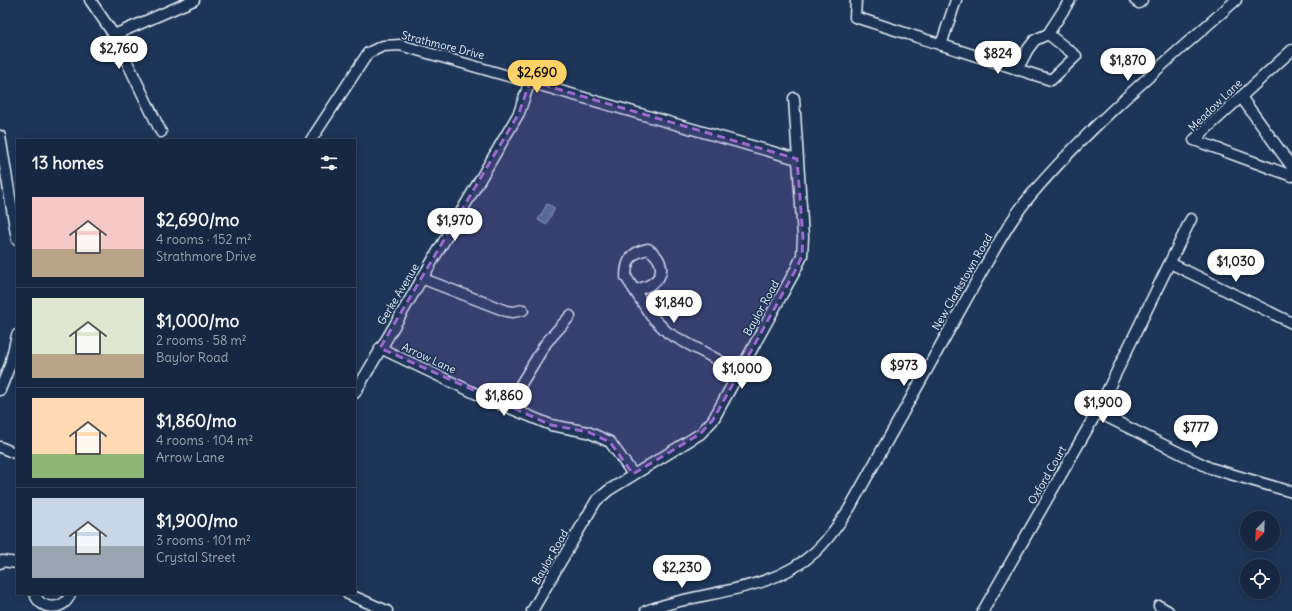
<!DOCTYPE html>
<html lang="en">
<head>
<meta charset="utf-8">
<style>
  body { margin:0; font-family:Delius,sans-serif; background:#23344c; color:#f1f3f6; height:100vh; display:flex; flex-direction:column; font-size:15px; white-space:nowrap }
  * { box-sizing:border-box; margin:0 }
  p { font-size:13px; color:#9ea6b1 }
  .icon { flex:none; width:22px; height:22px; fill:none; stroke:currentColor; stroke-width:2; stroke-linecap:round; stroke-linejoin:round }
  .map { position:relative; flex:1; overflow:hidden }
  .drawer { position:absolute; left:16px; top:139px; width:340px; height:456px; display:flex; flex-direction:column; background:#162841; border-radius:0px; box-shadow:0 2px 10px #0003,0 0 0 1px #35445a }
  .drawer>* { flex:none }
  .needle { width:26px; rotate:203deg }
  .controls { position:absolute; left:1240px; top:511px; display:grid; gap:8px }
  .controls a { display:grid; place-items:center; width:40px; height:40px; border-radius:50%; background:#162841; box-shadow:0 2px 10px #0003,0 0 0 1px #35445a; font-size:20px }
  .price { position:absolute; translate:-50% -34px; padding:0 9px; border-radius:14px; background:#fff; color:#222; font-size:13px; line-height:26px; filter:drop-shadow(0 1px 2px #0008) }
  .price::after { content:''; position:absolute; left:50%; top:24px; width:12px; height:9px; margin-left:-6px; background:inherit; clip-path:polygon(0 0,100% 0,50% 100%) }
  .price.active { background:#ffd166; color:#111 }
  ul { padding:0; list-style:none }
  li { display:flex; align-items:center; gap:12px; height:100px; padding:0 16px }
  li+li { border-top:1px solid #35445a }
  li span { display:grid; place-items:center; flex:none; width:112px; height:80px; border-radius:0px; color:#555 }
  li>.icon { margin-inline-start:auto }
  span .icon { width:48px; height:48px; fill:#fffc; stroke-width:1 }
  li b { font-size:17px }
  h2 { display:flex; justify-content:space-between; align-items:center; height:48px; padding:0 16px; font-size:17px }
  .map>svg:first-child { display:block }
  .water { fill:url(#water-ripples); stroke:#879eb7 }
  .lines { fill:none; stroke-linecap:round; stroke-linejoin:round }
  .minor-casing { stroke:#e8f1f8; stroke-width:13 }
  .minor { stroke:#1d3557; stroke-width:10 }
  .marked { fill:#9c67d0; fill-opacity:0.2; stroke:#9c67d0; stroke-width:3; stroke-dasharray:8 5; stroke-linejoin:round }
  .labels { text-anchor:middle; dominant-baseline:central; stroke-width:3.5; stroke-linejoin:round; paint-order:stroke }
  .street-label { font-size:11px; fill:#e8f1f8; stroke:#1d3557 }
</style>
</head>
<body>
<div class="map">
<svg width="1292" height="611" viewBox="0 0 1292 611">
  <defs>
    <pattern id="water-ripples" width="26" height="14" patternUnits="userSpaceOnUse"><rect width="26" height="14" fill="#46678c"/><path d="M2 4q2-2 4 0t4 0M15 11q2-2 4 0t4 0" fill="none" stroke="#617d9d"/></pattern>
  </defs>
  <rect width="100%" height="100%" fill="#1d3557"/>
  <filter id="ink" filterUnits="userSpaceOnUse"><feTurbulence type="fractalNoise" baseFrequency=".025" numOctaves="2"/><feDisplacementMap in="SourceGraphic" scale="8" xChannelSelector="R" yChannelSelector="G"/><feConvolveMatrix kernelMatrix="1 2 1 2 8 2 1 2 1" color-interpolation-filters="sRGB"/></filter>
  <g filter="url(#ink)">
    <path class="water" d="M547,204L555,208L546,225L538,220Z"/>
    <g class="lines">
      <g class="minor-casing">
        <g id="minor">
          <path d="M90,0L114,35L161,132"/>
          <path d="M856,0L855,17L1051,80L1076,56L1048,34"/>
          <path d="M1135,0L1139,3L1142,0"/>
          <path d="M114,35L194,0"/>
          <path d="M941,45L956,0"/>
          <path d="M1292,50L1194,140L1292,176"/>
          <path d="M1017,70L1028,49L1035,40L1048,34L1070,0"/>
          <path d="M1241,97L1292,167"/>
          <path d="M0,136L17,240"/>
          <path d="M311,140L368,53L383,46L400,45L797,159"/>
          <path d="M1170,263L1292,323"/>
          <path d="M421,278L506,311L513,312L523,310"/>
          <path d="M636,290C641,288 647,287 651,284C668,274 661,257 648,249C632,252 626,260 626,277L651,316L668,333L740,372"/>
          <path d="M380,348L483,397L551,425L588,432L610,442L633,474"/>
          <path d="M0,390L10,365L17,335"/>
          <path d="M355,393L519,113L530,81"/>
          <path d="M507,407L546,343L570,316"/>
          <path d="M1097,412L1210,468L1292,492"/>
          <path d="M0,447L17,454"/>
          <path d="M0,563L2,561L17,563"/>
          <path d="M35,594C40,611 65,611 70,594"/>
          <path d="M348,594L387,611"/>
          <path d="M1159,606L1168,611"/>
          <path d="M532,611L596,501L609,490L700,434L713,420L795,271L802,256L803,237L794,98"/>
          <path d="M646,611C701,590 769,594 815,552C828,540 839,524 849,509L986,264C1000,240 1013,216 1031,195C1092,123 1166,62 1236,0"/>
          <path d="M983,611L1097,412L1191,219"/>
        </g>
      </g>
      <use href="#minor" class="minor"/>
    </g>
  </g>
  <path class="marked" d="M530,81L797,159L803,237L802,256L795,271L713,420L700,434L633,474L610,442L588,432L551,425L380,348L519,113Z"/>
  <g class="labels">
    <g class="street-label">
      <text transform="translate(443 45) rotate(14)">Strathmore Drive</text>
      <text transform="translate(1215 105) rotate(-44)">Meadow Lane</text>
      <text transform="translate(962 282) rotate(-60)">New Clarkstown Road</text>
      <text transform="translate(398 294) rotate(-59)">Gerke Avenue</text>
      <text transform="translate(761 308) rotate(-61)">Baylor Road</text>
      <text transform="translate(429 358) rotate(25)">Arrow Lane</text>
      <text transform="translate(1047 475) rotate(-60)">Oxford Court</text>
      <text transform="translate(550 557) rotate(-60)">Baylor Road</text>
    </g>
  </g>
</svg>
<div class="controls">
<a><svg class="needle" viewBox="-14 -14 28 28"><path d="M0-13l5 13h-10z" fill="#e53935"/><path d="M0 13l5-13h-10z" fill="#9ea6b1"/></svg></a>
<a><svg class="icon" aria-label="locate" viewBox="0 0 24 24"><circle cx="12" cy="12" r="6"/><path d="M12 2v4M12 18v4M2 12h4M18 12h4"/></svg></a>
</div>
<b class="price" style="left:119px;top:70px">$2,760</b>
<b class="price" style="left:998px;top:75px">$824</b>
<b class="price" style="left:1128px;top:82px">$1,870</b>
<b class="price active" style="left:537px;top:94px">$2,690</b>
<b class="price" style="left:455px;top:242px">$1,970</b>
<b class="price" style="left:1236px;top:283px">$1,030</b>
<b class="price" style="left:674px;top:324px">$1,840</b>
<b class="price" style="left:904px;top:387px">$973</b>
<b class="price" style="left:742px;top:390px">$1,000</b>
<b class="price" style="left:504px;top:417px">$1,860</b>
<b class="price" style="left:1103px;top:424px">$1,900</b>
<b class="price" style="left:1196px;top:449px">$777</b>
<b class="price" style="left:682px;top:589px">$2,230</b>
<section class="drawer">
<h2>13 homes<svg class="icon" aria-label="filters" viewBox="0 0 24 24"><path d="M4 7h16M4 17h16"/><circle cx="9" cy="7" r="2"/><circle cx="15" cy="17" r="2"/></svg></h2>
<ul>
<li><span style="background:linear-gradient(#f6c9c9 65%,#b9a48a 0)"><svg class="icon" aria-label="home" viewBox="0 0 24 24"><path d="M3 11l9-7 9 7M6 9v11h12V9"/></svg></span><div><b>$2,690/mo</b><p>4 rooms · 152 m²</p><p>Strathmore Drive</p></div></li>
<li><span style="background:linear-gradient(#dfe7d0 70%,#b9a48a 0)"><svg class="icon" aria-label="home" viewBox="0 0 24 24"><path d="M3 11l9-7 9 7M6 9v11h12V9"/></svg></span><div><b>$1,000/mo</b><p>2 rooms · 58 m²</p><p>Baylor Road</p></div></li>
<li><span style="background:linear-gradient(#ffd9b3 70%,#8fb573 0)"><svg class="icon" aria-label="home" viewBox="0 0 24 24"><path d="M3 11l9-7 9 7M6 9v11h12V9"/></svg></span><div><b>$1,860/mo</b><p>4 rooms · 104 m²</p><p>Arrow Lane</p></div></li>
<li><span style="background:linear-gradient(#c9d6e8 60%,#9aa5b1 0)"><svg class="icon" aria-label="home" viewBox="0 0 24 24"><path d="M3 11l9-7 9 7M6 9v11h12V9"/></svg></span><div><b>$1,900/mo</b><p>3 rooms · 101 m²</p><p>Crystal Street</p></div></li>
</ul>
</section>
</div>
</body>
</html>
